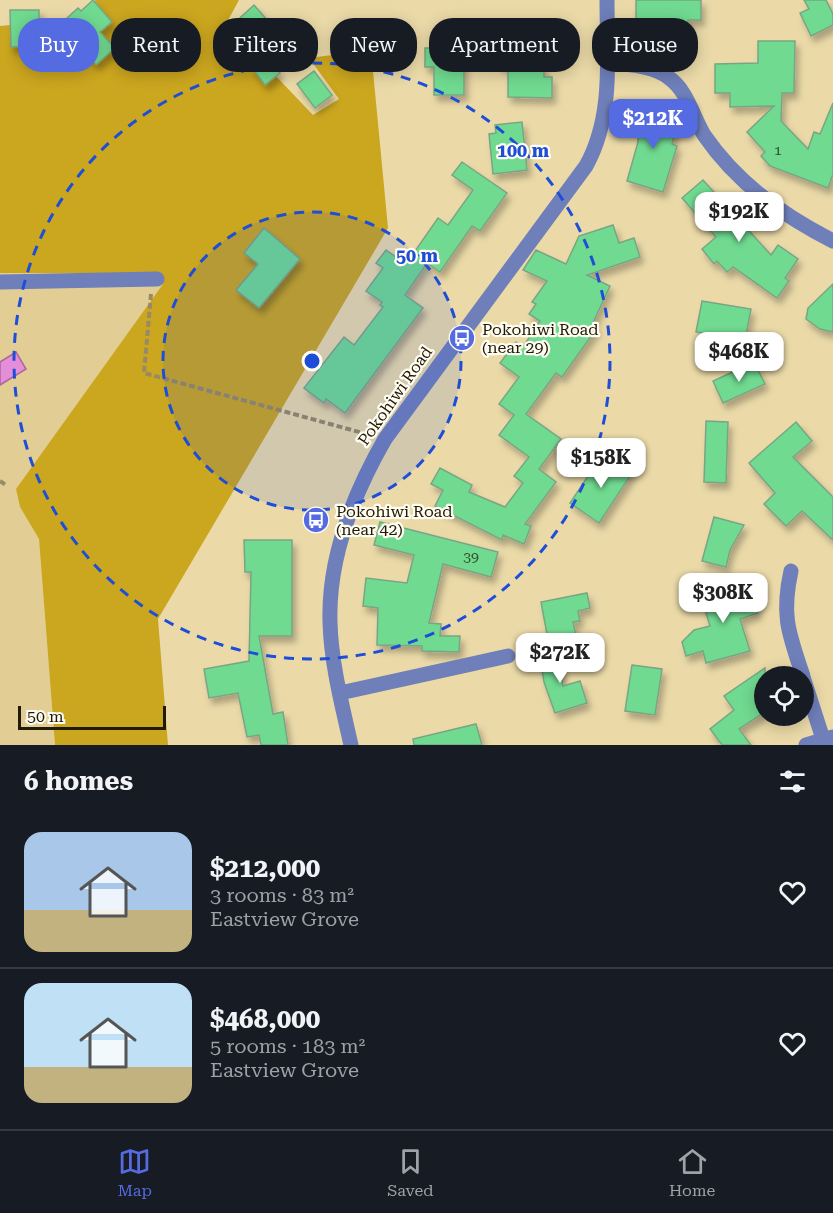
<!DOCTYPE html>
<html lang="en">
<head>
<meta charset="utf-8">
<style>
  body { margin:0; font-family:"Roboto Serif",serif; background:#20242c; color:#f1f3f6; height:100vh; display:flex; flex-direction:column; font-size:22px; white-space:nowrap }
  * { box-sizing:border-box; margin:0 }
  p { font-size:20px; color:#9ea1a6 }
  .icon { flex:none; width:33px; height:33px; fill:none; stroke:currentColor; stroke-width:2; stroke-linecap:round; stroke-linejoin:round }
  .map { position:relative; height:745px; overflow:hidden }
  .side { display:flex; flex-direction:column; background:#171b24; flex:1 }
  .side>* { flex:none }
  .top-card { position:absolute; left:18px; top:18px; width:798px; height:54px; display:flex; gap:12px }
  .buttons { position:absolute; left:754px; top:666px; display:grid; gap:12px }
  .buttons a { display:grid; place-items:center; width:60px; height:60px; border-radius:50%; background:#171b24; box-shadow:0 3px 15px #0003; font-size:30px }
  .scale { position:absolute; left:18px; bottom:15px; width:148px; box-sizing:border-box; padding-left:6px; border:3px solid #201a06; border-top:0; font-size:16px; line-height:21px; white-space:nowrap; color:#201a06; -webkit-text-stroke:4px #fffcf2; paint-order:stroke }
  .price { position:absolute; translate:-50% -51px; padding:0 14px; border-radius:12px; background:#fff; color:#222; font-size:20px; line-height:39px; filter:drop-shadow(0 2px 3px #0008) }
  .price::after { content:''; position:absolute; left:50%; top:36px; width:18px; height:14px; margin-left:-9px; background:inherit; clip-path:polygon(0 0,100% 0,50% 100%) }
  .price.selected { background:#556be1; color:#fff }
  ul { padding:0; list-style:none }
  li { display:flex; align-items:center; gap:18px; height:150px; padding:0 24px }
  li+li { border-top:2px solid #363941 }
  li span { display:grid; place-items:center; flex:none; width:168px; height:120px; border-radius:18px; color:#555 }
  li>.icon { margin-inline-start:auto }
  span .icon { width:72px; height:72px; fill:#fffc; stroke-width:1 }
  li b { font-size:26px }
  h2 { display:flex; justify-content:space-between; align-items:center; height:72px; padding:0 24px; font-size:26px }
  .pill { padding:0 21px; border-radius:24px; background:#171b24; box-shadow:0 3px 15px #0003; font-size:21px; line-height:54px }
  .pill.selected { background:#556be1; color:#fff }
  .tab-bar { display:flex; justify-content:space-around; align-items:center; height:84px; border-top:2px solid #363941; background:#171b24; font-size:16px; color:#9ea1a6 }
  .tab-bar a { display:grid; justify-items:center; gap:3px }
  .tab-bar .selected { color:#556be1 }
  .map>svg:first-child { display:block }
  .built { fill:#e2ce95 }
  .forest { fill:#cba61f }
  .water { fill:#e68dda; stroke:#ab6a9a; stroke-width:1.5 }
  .building { fill:#70da90; stroke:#7aa584; stroke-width:1.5; filter:url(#shadow) }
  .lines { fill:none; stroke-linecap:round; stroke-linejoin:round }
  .path { stroke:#978a65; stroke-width:4; stroke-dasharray:6 3; stroke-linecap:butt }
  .minor { stroke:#6f7fba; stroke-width:15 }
  .ring { fill:none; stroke:#1d4ed8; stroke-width:3; stroke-dasharray:10 8 }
  .labels { text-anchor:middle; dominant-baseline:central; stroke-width:4.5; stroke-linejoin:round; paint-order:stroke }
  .number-label { font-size:14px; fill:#344a28 }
  .poi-label { font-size:16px; fill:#201a06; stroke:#fffcf2; text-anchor:start }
  .street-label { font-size:16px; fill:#201a06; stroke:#fffcf2 }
  .centre { fill:#1d4ed8; stroke:#fffcf2; stroke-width:3 }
  .ring-label { font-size:18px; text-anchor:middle; font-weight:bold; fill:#1d4ed8; stroke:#fffcf2; stroke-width:4.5; stroke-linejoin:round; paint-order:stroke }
</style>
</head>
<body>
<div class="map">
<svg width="833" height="745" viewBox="0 0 833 745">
  <defs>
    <filter id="shadow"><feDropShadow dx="3.5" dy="6" stdDeviation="3" flood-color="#0004"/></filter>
  </defs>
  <rect width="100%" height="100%" fill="#ebdaa8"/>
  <path class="built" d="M0,273H149L163,284L16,489L20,507L39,539L55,745H0Z"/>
  <path class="forest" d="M95,0H239L226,24L313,115L339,99L309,58L371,50L388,228L158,619L168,745H55L39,539L20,507L16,489L163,284L149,273H0V26L96,17Z"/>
  <path class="water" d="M16,352L26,369L0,385V362Z"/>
  <g class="building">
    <path d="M93,0L112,22L100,32L115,48L96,65L77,44L74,47L51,22V46L11,47L10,10H39V20L66,19L78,8L81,11Z"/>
    <path d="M636,0H701V20H688V34H636Z"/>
    <path d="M804,0H826L833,14V25L811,36L800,13L809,9Z"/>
    <path d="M254,5L282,37L260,57L231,26Z"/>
    <path d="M758,41H795L794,93H782L781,121L808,149L814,132L820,134L833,103V174L828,188L770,166L761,156L765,152L747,132L774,106L730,107V93H715V64L758,63Z"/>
    <path d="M425,48H464V95H434V67H425Z"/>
    <path d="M499,51H518V65H544V77H552V98L508,97V66H499Z"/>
    <path d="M267,57L280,73L265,85L252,68Z"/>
    <path d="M314,71L332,95L315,108L297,84Z"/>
    <path d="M638,110H671V126L676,128L672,144L677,146L663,192L627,181L638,142Z"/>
    <path d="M522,122L527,170L493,174L489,134L496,133L495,125Z"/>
    <path d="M462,162L507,193L480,231L472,226L440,272L427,263L405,295L423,308L345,413L326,399L324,403L304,388L344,337L354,345L383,307L380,305L382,302L366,291L383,268L376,263L386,250L406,264L438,218L448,225L473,190L452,175Z"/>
    <path d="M703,180L771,255L778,245L798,259L785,278L789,281L777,298L733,267L727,272L717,261L714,264L702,249L716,237L682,198Z"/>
    <path d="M613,225L619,243L634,238L640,257L587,275L610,286L592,325L597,328L562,377L556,373L526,414L561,439L539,469L556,482L525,524L531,526L524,544L503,535L502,540L435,506L443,490L431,484L440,468L472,485L469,492L505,507L523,483L514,476L529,457L499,435L514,415L499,404L519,377L500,363L516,342L523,347L540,321L529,314L536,304L532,302L547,281L523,270L536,250L566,264L579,236Z"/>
    <path d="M264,228L300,259L259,308L236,290L258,264L244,253Z"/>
    <path d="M833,284V332L820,329L806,319L808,308Z"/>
    <path d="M702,301L751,309L745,340L696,332Z"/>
    <path d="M754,362L765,384L723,403L713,381Z"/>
    <path d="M706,421L728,422L726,483L704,482Z"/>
    <path d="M796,422L812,441L793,457L833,497V540L802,511L786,526L764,504L775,493L749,463Z"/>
    <path d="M600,458L606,463L609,458L632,473L599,523L570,503Z"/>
    <path d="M714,517L744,525L730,550L726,567L702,561Z"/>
    <path d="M380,522L498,552L491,577L443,564L429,623L441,624L440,636H460L459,652L422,651V646L377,645L378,608L363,606L366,578L407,583L414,555L374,545Z"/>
    <path d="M244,540H292V636H259L273,714L283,712L288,745H261L259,735L247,737L238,693L209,698L204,669L249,661L251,572H245Z"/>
    <path d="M748,581L758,613L740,619L750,651L706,663L703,651L686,656L682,642L694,630L710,626L701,596Z"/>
    <path d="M587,593L590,608L578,611L580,621L573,622L577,640L549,645L541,602Z"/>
    <path d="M557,648L563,686L580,681L587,703L555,713L544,682L539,651Z"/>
    <path d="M632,665L662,669L655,715L625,711Z"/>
    <path d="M765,668V712L739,729L751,745H722L710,729L734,710L724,696Z"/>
    <path d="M476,724L482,745H414L413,739Z"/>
  </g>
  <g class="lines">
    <g class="path">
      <path d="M151,294L144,373L370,435"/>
      <path d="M0,481L6,485"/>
    </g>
    <g class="minor">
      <path d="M607,62C627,65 651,65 668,77C688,91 692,115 704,135C737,183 782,215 833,241"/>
      <path d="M0,282L157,279"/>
      <path d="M791,571C781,616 789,634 803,676"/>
      <path d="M804,680L823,739"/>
      <path d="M340,693L508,656"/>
      <path d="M351,745C342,705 331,663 330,622C328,558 354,493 385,439L586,166C614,116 607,56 607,0"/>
      <path d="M806,745L833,737"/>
    </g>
  </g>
  <circle cx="312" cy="361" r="149" fill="#1d4ed8" fill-opacity=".12"/>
  <g class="ring">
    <circle cx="312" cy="361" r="149"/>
    <circle cx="312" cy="361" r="298"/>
  </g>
  <defs>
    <g id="bus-disc" transform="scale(1.35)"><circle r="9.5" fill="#556be1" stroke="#fffcf2"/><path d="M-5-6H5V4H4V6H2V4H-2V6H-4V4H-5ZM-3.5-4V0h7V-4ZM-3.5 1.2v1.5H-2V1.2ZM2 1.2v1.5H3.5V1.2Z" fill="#fff"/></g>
  </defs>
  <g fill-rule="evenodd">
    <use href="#bus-disc" x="462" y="338"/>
    <use href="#bus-disc" x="316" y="520"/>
  </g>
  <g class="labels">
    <g class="number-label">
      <text x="778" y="150">1</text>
      <text x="471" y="557">39</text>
    </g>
    <g class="poi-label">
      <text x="482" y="329">Pokohiwi Road<tspan x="482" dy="18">(near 29)</tspan></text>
      <text x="336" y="511">Pokohiwi Road<tspan x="336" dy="18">(near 42)</tspan></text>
    </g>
    <g class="street-label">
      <text transform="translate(395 396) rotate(-55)">Pokohiwi Road</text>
    </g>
  </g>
  <circle cx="312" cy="361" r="9" class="centre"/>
  <g class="ring-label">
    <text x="523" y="157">100 m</text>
    <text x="417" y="262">50 m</text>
  </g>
</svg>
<div class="buttons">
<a><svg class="icon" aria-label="locate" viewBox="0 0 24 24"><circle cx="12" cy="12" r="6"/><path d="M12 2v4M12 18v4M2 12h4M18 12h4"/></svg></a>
</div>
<div class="scale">50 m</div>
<b class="price selected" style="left:653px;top:150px">$212K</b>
<b class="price" style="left:739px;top:243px">$192K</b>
<b class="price" style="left:739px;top:383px">$468K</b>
<b class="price" style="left:601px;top:489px">$158K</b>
<b class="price" style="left:723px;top:624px">$308K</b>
<b class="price" style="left:560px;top:684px">$272K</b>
<div class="top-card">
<a class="pill selected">Buy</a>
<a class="pill">Rent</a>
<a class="pill">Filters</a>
<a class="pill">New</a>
<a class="pill">Apartment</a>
<a class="pill">House</a>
</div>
</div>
<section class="side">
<h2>6 homes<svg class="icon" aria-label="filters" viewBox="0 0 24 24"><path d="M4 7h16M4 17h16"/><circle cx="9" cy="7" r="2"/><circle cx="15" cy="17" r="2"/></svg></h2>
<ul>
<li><span style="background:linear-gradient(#a9c7e8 65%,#c2b280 0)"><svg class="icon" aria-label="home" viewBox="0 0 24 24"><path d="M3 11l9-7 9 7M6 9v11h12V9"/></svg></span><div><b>$212,000</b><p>3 rooms · 83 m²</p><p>Eastview Grove</p></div><svg class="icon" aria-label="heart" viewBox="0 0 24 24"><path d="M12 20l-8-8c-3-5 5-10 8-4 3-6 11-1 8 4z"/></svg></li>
<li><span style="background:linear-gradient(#bfe0f5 70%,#c2b280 0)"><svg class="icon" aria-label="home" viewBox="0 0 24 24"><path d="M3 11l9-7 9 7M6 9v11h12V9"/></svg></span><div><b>$468,000</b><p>5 rooms · 183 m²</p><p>Eastview Grove</p></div><svg class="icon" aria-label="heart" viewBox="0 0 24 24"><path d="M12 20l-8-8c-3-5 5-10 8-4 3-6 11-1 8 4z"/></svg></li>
</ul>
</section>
<nav class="tab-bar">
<a class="selected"><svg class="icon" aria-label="map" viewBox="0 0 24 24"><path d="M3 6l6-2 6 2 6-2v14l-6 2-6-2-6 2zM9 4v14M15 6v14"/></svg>Map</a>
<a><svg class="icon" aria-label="saved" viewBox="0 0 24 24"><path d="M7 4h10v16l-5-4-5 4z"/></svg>Saved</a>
<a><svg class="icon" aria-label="home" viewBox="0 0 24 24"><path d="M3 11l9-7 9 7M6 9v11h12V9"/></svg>Home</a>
</nav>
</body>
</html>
